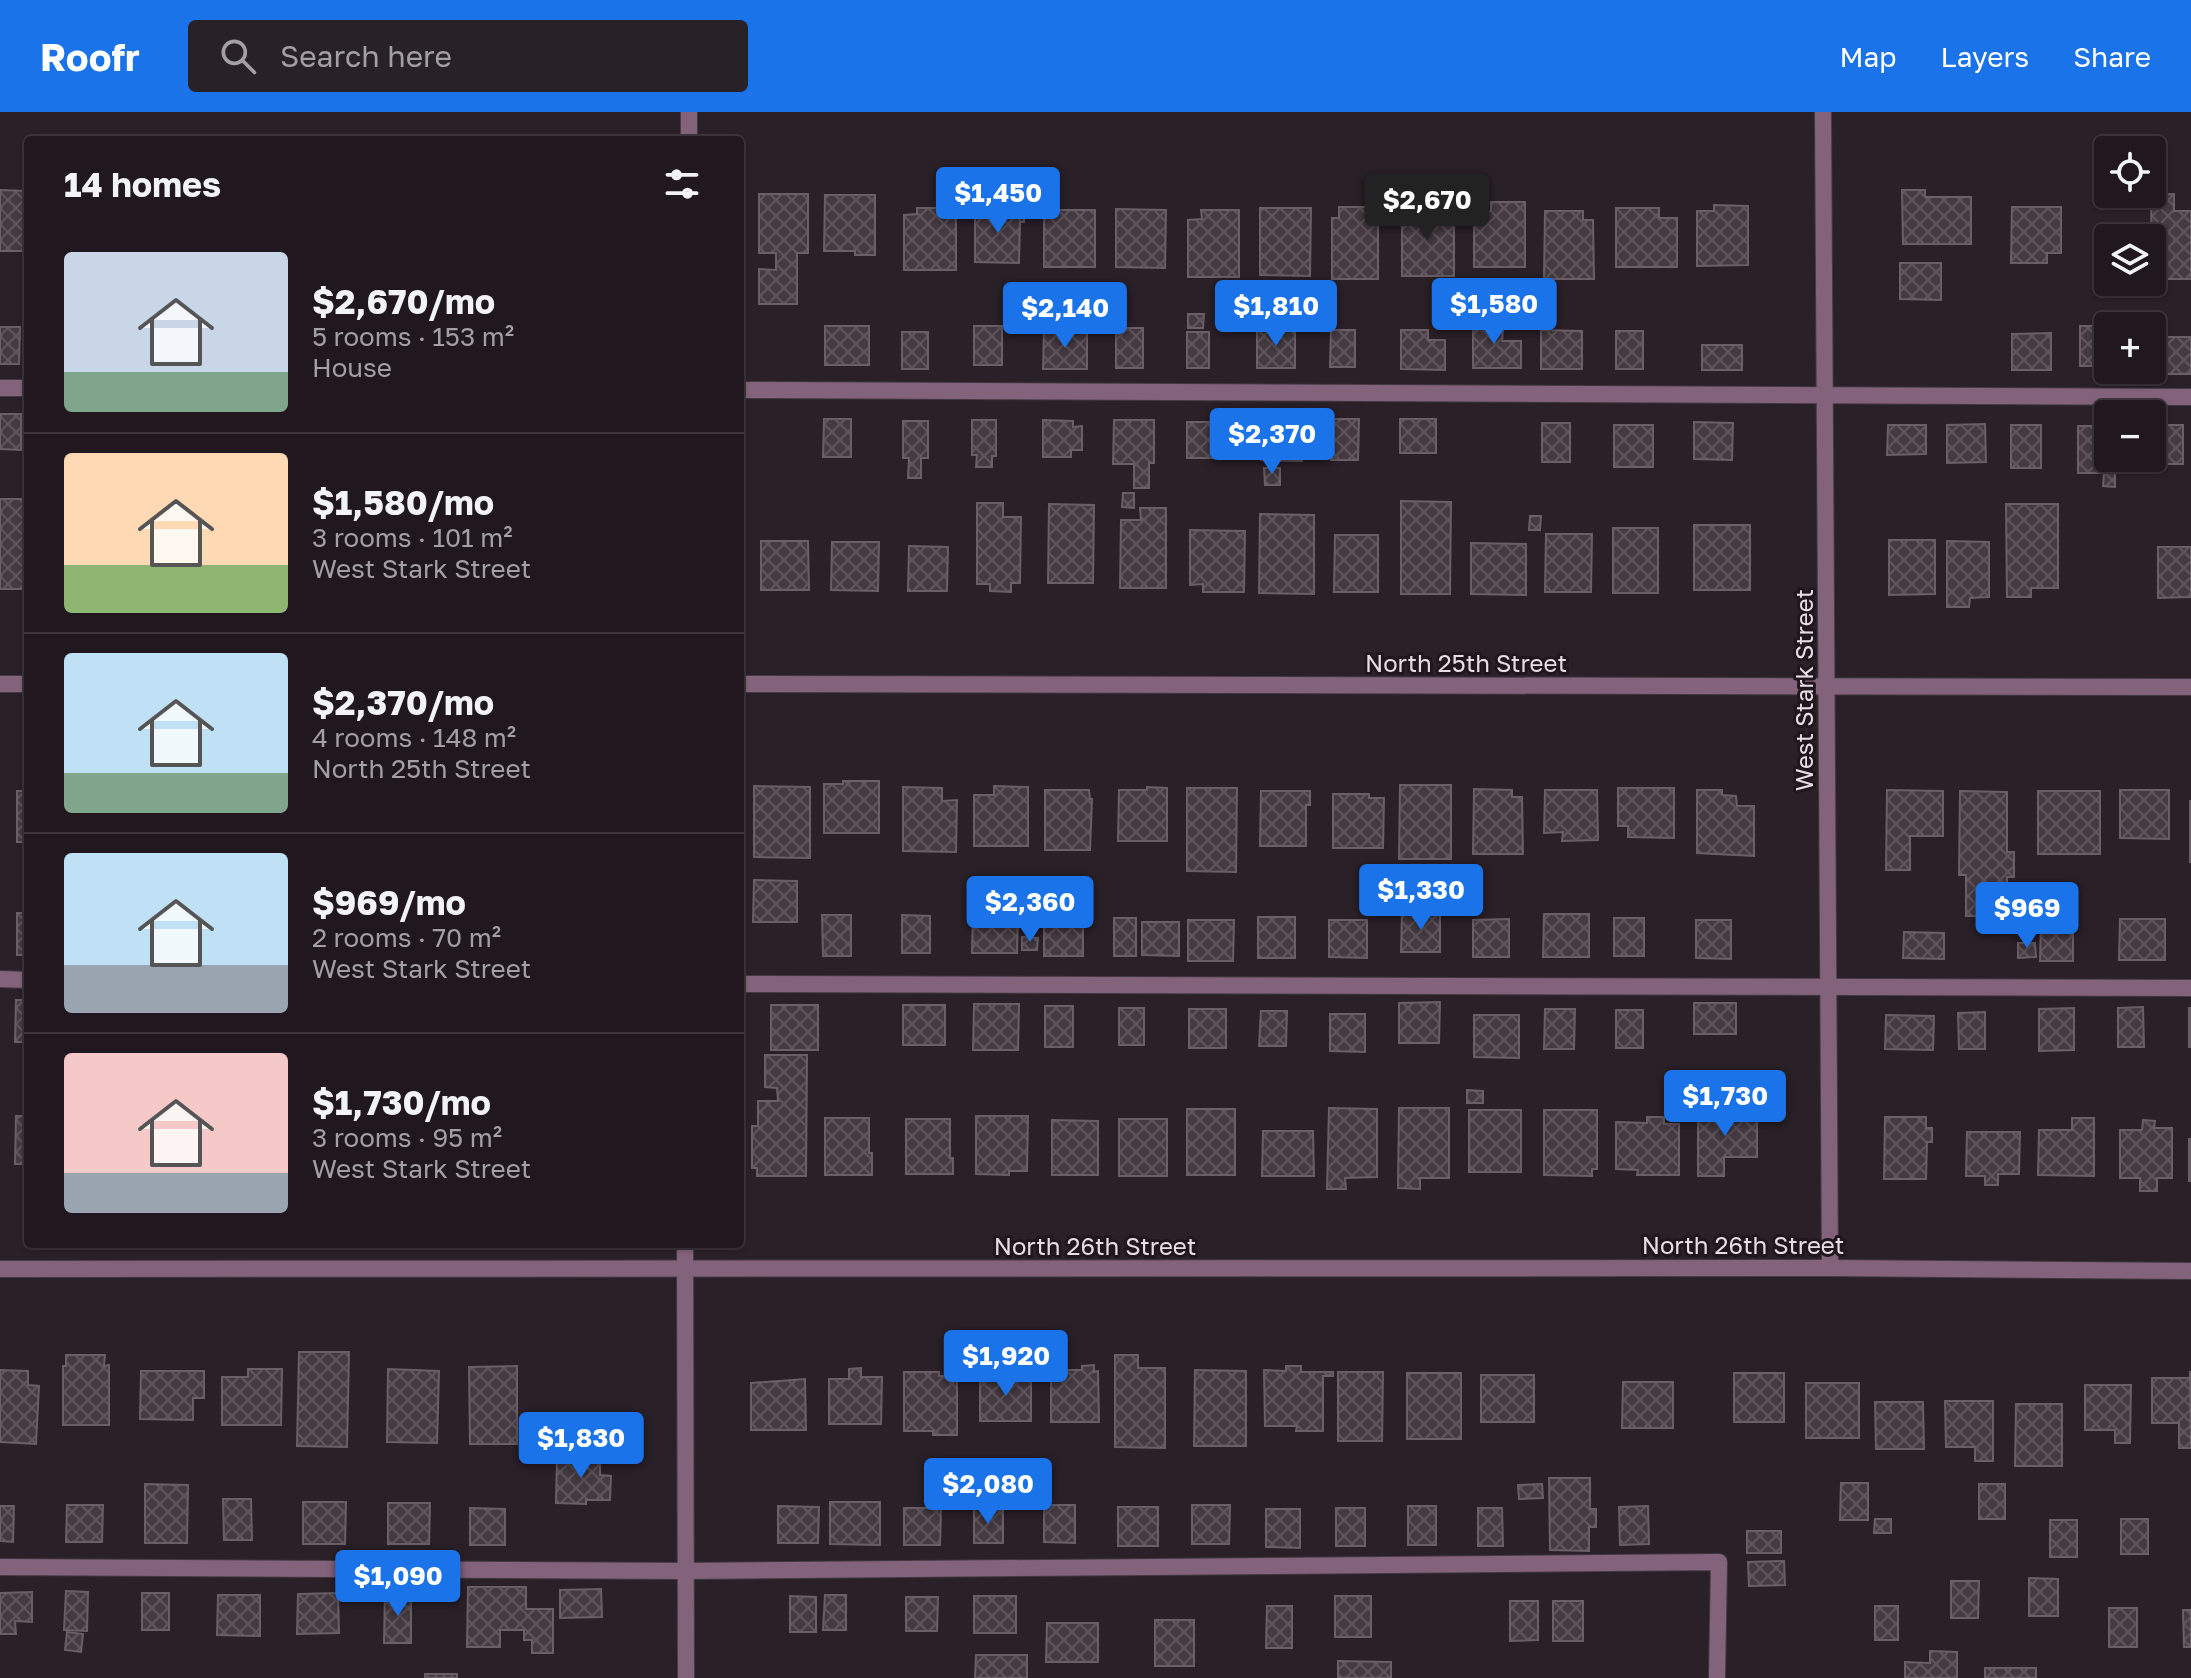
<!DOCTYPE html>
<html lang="en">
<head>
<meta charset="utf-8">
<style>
  body { margin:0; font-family:"Golos Text",sans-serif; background:#282127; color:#f1f3f6; height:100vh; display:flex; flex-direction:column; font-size:30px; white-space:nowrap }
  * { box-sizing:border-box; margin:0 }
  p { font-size:26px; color:#a2a0a4 }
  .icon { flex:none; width:44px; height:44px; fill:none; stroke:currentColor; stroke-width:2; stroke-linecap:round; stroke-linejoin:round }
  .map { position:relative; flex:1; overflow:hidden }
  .drawer { position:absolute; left:24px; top:24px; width:720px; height:1112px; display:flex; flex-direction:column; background:#20181e; border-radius:8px; box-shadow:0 2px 6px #0004,0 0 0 2px #3d373c }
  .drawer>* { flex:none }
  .controls { position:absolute; left:2094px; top:24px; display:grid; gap:16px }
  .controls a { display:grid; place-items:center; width:72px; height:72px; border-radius:8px; background:#20181e; box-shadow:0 2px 6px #0004,0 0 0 2px #3d373c; font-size:40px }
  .price { position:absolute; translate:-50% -68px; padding:0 18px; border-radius:8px; background:#1a73e8; color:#fff; font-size:26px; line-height:52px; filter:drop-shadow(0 2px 4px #0008) }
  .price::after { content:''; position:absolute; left:50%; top:48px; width:24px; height:18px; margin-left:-12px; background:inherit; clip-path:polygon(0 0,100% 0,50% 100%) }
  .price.selected { background:#222; color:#fff }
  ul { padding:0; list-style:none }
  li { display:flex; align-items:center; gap:24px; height:200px; padding:0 40px }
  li+li { border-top:2px solid #3d373c }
  li span { display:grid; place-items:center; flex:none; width:224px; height:160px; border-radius:8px; color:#555 }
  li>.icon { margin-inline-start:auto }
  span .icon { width:96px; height:96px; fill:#fffc; stroke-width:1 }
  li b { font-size:34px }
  h2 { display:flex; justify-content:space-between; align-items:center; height:96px; padding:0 40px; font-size:34px }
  header { display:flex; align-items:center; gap:48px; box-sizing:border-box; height:112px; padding:0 40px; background:#1a73e8; color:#fff }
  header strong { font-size:38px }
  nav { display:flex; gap:44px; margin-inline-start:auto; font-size:28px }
  .search { width:560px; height:72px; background:#282127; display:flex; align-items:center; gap:20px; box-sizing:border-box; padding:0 28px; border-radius:8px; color:#a2a0a4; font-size:30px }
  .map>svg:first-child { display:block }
  .building { fill:url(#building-cross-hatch); stroke:#6a5e67; stroke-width:2 }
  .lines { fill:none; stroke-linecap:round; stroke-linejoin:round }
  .lane-casing { stroke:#443b42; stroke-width:18 }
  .street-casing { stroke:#443b42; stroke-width:18 }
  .lane { stroke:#83637c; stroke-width:16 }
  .street { stroke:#83637c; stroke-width:16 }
  .labels { text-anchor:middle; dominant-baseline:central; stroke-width:6; stroke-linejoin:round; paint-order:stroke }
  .street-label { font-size:24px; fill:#e5dfe4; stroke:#20171e }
</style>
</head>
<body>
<header>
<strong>Roofr</strong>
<div class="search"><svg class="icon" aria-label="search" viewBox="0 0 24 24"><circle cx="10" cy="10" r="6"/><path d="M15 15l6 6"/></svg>Search here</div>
<nav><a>Map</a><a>Layers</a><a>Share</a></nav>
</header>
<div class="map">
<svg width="2191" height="1566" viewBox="0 0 2191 1566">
  <defs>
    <pattern id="building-cross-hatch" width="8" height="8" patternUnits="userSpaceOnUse" patternTransform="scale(2)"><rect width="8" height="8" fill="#453a42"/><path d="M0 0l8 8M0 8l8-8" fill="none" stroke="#60565d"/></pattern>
  </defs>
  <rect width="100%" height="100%" fill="#2a2028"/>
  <g class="building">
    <path d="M0,78L28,79V139H0Z"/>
    <path d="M1902,78H1925V85H1971V132H1903Z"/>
    <path d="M759,82H808V141H797V192H759V157L776,158V141H759Z"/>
    <path d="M2174,82V99H2191V167H2152L2151,83Z"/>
    <path d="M825,83H875V143H855V139H824Z"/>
    <path d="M1491,90H1525V155H1474V99H1491Z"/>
    <path d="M1402,92H1437V104H1454V164H1402Z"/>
    <path d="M1714,93L1748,94V153L1697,154V99H1714Z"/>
    <path d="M1339,95H1378V167H1332V106H1339Z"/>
    <path d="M2012,95H2061V141H2047V151H2011Z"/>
    <path d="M917,96H939V102H956V158H904V103L917,102Z"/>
    <path d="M1260,96H1311L1310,164L1260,163Z"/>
    <path d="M1616,96H1659V106H1677V155H1616Z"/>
    <path d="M975,97H1024V110H1020L1019,151L975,150Z"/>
    <path d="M1116,97L1166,98L1165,156L1116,155Z"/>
    <rect x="1044" y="98" width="51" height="57"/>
    <path d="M1201,98H1239V165H1188V108L1202,107Z"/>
    <path d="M1545,99H1583V108H1593L1594,167H1544Z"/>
    <path d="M1900,151H1941V188L1900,187Z"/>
    <path d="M1478,200H1494L1495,219H1503L1502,229H1521V256H1473V218H1478Z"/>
    <path d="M1188,202H1204L1203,216H1188Z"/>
    <rect x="825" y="214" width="44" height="39"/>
    <rect x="974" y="214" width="28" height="39"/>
    <path d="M2080,214H2108V258H2114V263H2093V254H2080Z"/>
    <path d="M0,215H20L19,252H0Z"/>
    <rect x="1116" y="216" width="27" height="40"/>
    <rect x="1257" y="217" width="38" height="39"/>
    <path d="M1331,218H1355V255H1330Z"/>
    <path d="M1401,218H1428V228H1445V258L1401,257Z"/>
    <path d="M1541,218L1582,219V257H1541Z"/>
    <path d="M1044,219H1087V257H1043Z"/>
    <rect x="1616" y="219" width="27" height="38"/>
    <rect x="902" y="220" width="26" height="37"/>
    <rect x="1187" y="220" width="22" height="36"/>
    <path d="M2051,221V258H2012V222Z"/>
    <rect x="2158" y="225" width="33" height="37"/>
    <rect x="1702" y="233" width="40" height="25"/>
    <rect x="2119" y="258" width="24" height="3"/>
    <path d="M0,302H21V338L0,337Z"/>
    <path d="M1261,306H1302V349L1261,348Z"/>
    <path d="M824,307H851V345H823Z"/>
    <path d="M1331,307H1359L1358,348H1331Z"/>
    <rect x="1400" y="307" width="36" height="34"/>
    <path d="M972,308H996V344H992V355H976L977,343H972Z"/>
    <path d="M1043,308L1073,309V315L1082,314V338H1071V345H1043Z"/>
    <path d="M1114,308H1154V351H1149V376H1134V352H1113Z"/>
    <path d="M903,309H928V346H921V366H908L909,346H903Z"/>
    <rect x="1187" y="310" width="28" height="36"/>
    <path d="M1694,310L1733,311L1732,348L1694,347Z"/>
    <rect x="1542" y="311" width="28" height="39"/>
    <path d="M1985,312L1986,350L1947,351V313Z"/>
    <rect x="1614" y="313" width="39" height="42"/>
    <path d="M1888,313H1926V342L1887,343Z"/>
    <rect x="2011" y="313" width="30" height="43"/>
    <rect x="2153" y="313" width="30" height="39"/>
    <path d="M2078,314H2108V346H2128V358L2115,359V375L2103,374L2104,361H2078Z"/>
    <path d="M1264,356H1280V373H1265Z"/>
    <path d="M1123,381H1134V396L1122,395Z"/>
    <rect x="0" y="387" width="28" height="90"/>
    <path d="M1401,389L1451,390L1450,482H1401Z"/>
    <path d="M977,391H1003V405H1021L1020,471H1011V480L990,479V472H977Z"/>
    <path d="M1049,392L1094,393L1093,471H1048Z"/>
    <path d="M2006,392H2058V476H2031V485H2007Z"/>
    <path d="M1140,396H1166V476H1120L1121,408H1141Z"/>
    <path d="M1260,402L1314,403V482L1259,481Z"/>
    <path d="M1530,404H1541L1540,418H1529Z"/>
    <rect x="1694" y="413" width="56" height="65"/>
    <rect x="1613" y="416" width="45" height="65"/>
    <path d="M1190,418L1245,419L1244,480H1203V472L1190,473Z"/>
    <path d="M1546,422H1592L1591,480H1545Z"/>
    <path d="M1335,423H1378V480H1334Z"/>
    <path d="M1889,428H1935V482L1889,483Z"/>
    <path d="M761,429H808L809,478H761Z"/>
    <path d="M1947,429L1989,430V485L1970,486L1969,495H1947Z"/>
    <path d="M832,430H879L878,479L831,478Z"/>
    <path d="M1471,431L1526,432V483L1471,482Z"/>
    <path d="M909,434L948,435L947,479H908Z"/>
    <path d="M2158,435H2191V485L2158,486Z"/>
    <path d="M843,669H879V721H824V672H843Z"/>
    <path d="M1400,673H1451V747H1399Z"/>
    <path d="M754,674L810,675V746L754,745Z"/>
    <path d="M994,674L1028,675V734H974V683H994Z"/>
    <path d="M903,675L942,676V689L957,688L956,740L903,739Z"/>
    <path d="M1147,675L1167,676V729H1118L1119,678H1147Z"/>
    <path d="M1187,676H1237L1236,760L1187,759Z"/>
    <path d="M1618,676H1674V726L1628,725V714H1618Z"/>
    <path d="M1474,677L1512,678V685H1522L1523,742H1473Z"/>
    <path d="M1045,678H1089L1090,687H1092L1090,738H1045Z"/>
    <path d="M1545,678H1597L1598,728L1562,729L1563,720L1544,721Z"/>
    <path d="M1697,678H1722V683L1736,684L1737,694H1754V744L1697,741Z"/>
    <path d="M1887,678L1943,679V724H1910V758H1886Z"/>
    <path d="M2120,678H2169V727L2120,726Z"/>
    <rect x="17" y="679" width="11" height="51"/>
    <path d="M1261,679H1310V693H1306V734H1260Z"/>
    <path d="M1960,679L2007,680V740H2014V765H2007V804H1966V763H1959Z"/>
    <rect x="2038" y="679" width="62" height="63"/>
    <path d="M1333,682H1369V686H1384L1383,736H1333Z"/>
    <rect x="2190" y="689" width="1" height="61"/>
    <path d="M754,768L797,769V810H753Z"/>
    <path d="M1402,800L1440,801V840H1401Z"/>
    <rect x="17" y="801" width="11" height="42"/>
    <path d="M1544,802H1589V845H1543Z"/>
    <path d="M822,803H851V844H823Z"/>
    <path d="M902,803L930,804V841H902Z"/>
    <path d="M973,803H1018L1017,841H972Z"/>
    <rect x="1258" y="805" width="37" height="41"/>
    <rect x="1114" y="806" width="22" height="38"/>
    <rect x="1614" y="806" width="30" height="38"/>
    <rect x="1044" y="807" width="39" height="37"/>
    <path d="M1509,807V845H1473V808Z"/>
    <path d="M2041,807L2073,808V849H2040Z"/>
    <path d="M2120,807H2165V848H2119Z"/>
    <path d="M1188,808H1234L1233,849H1188Z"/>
    <path d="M1329,808H1367V846L1329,845Z"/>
    <path d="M1696,808H1731V847L1696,846Z"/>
    <path d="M1142,810H1179V844L1142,843Z"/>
    <path d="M1904,820L1944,821V847L1903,846Z"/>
    <path d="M1022,825L1038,826L1037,838H1022Z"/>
    <path d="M2018,831H2035L2036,845L2018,846Z"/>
    <path d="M16,888H28V930H15Z"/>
    <path d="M1440,890L1439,931H1399V891Z"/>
    <rect x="1694" y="891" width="42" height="31"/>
    <path d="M974,892H1019L1018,938H973Z"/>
    <rect x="771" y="893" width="47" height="45"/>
    <rect x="903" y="893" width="42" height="40"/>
    <rect x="1045" y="894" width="28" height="41"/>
    <path d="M2143,895L2144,935H2118V896Z"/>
    <rect x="1119" y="896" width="25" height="37"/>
    <path d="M2074,896V938L2039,939V897Z"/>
    <rect x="2189" y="896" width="2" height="39"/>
    <rect x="1189" y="897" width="37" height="39"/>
    <path d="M1545,897H1575L1574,937H1544Z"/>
    <rect x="1616" y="898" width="27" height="38"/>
    <path d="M1261,899H1287L1286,934H1259Z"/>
    <path d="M1985,900V937H1959L1958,901Z"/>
    <path d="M1330,902H1365V940L1330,939Z"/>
    <path d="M1474,903H1519V946L1474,945Z"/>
    <path d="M1886,903L1934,904L1933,938L1885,937Z"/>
    <path d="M765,943H807L806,1064H757V1056H752V1014H758V989H778L777,976L765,975Z"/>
    <path d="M1467,978L1483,979V991H1467Z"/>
    <path d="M1739,994L1757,995V1045H1724V1064H1698V998H1739Z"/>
    <path d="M1329,996L1377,997V1065L1345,1066L1346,1077H1327Z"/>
    <path d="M1399,996H1449V1066H1420V1077L1398,1076Z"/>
    <rect x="1187" y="997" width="48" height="66"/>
    <rect x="1469" y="998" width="52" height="62"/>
    <path d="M1544,998H1597V1057H1592V1064L1544,1063Z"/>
    <path d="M16,1004H28V1052H15Z"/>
    <path d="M976,1004H1028L1027,1059H1009V1063L976,1062Z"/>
    <path d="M1647,1005H1664V1012H1679V1063H1637L1638,1058L1616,1057V1010L1647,1011Z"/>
    <path d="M1885,1005H1926V1016H1932V1030H1927L1926,1067H1884Z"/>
    <path d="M825,1006H869V1041H872V1063H825Z"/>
    <path d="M2072,1006H2094V1064L2038,1063L2039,1018H2072Z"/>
    <path d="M906,1007H950V1046H953V1062H906Z"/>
    <rect x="1119" y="1007" width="48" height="57"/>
    <path d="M1052,1008L1098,1009V1063H1052Z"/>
    <path d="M2143,1008L2155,1009L2154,1016H2172V1066H2157V1079H2140V1066H2120V1018H2142Z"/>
    <path d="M1263,1019H1313L1314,1064H1262Z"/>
    <path d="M1967,1020H2020L2019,1062H1998V1073H1985V1064H1966Z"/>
    <rect x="2189" y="1027" width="2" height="42"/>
    <path d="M299,1240H349L347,1335L297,1334Z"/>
    <path d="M66,1243H105L104,1254L109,1253V1313H63V1254H66Z"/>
    <path d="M1115,1243H1138V1256H1165V1336L1115,1335Z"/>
    <path d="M1094,1253V1260L1098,1259L1099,1310H1051V1258H1082V1254Z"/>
    <path d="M517,1254V1332H470L469,1255Z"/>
    <path d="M1286,1254H1301V1260H1333V1264H1323V1319H1296L1297,1314H1265L1264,1258L1286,1259Z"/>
    <path d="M861,1256V1265H882L881,1312H829V1267H849V1257Z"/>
    <path d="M248,1257H282L281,1313H222V1265H248Z"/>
    <path d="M388,1257L439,1259L437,1331L387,1330Z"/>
    <path d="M0,1258L28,1259V1273L39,1274L36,1332L0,1330Z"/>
    <path d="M1195,1258L1246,1259V1334H1194Z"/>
    <path d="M141,1259H204V1286H193V1308L140,1307Z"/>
    <path d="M2190,1259L2191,1336H2179V1311H2152V1266H2190Z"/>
    <path d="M904,1260H939V1264H957V1323H933V1319H904Z"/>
    <path d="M1338,1260H1383L1382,1329H1338Z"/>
    <rect x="1407" y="1261" width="54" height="66"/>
    <rect x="1734" y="1261" width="50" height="49"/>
    <rect x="980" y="1262" width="51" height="47"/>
    <rect x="1481" y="1263" width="53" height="47"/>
    <path d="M805,1267L806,1318H751V1271Z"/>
    <path d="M1623,1270H1673V1316H1622Z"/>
    <rect x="1806" y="1271" width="53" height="55"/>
    <path d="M2085,1273H2131L2130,1331H2115V1318H2085Z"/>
    <path d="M1945,1289H1993V1349H1975V1335H1946Z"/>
    <path d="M1875,1290H1923L1924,1337H1876Z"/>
    <path d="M2016,1292H2062V1354H2015Z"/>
    <path d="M557,1344L600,1345V1363L611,1364L610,1388H586V1392L556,1391Z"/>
    <path d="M1549,1366H1590V1397H1596V1415H1589V1439L1550,1438Z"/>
    <path d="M1841,1371H1868V1408H1840Z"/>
    <path d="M145,1372L188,1373L187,1431H145Z"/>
    <path d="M1542,1372L1543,1386L1519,1387L1518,1373Z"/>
    <rect x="1979" y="1372" width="26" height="35"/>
    <path d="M223,1387H251L252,1428H224Z"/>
    <path d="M303,1390H346L345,1432H303Z"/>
    <path d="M830,1390H880V1433L830,1432Z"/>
    <path d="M388,1391H430L429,1432H388Z"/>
    <path d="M67,1393H103L102,1430H66Z"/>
    <path d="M1044,1393H1075V1431L1044,1430Z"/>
    <path d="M1192,1393H1230L1229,1432H1192Z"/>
    <path d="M0,1394H14L13,1430L0,1429Z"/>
    <path d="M778,1394L819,1395L818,1431H778Z"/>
    <rect x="1408" y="1394" width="28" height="39"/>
    <path d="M1648,1394L1649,1432L1620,1433L1619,1395Z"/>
    <rect x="1118" y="1395" width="40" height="39"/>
    <path d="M470,1396L505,1397V1433H470Z"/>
    <path d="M904,1396H941L940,1433H904Z"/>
    <rect x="974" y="1396" width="29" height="35"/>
    <rect x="1336" y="1396" width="29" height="38"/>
    <path d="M1478,1396H1502L1503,1434H1478Z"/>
    <path d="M1266,1397H1300V1436L1266,1435Z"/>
    <path d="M1875,1407H1891V1421H1874Z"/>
    <rect x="2121" y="1407" width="27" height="35"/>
    <rect x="2050" y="1408" width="27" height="37"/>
    <rect x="1747" y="1419" width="34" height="22"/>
    <path d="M1784,1449L1785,1473L1749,1474L1748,1450Z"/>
    <path d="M2029,1466L2058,1467V1504H2029Z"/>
    <path d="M1951,1469H1979L1978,1506H1951Z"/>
    <path d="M468,1475H526V1497H553V1541H532V1528H524V1518H500V1535H467Z"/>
    <path d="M601,1477L602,1505L560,1506V1478Z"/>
    <path d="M66,1479L88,1480L87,1519L64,1518Z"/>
    <path d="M32,1480V1510L15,1509L16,1522H0V1481Z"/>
    <path d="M385,1480H411V1531H384Z"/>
    <rect x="142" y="1481" width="27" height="37"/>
    <path d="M338,1481L339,1521L297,1522L298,1482Z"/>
    <path d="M218,1483H260V1524L217,1523Z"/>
    <path d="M825,1483H846V1518H823Z"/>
    <path d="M790,1484L816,1485V1520H790Z"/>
    <rect x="974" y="1484" width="42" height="37"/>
    <rect x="1335" y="1484" width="36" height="41"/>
    <path d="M906,1485H938L937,1519H906Z"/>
    <path d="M1510,1489H1538V1528L1510,1529Z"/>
    <rect x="1553" y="1489" width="30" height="40"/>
    <path d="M1267,1494H1292V1536H1266Z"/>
    <rect x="1875" y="1494" width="23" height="34"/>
    <rect x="2109" y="1496" width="28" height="39"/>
    <path d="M2183,1498H2191V1535H2184Z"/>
    <rect x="1155" y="1508" width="39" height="46"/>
    <path d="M1047,1511H1098V1550H1046Z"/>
    <path d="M67,1520L83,1522L81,1540L65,1538Z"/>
    <path d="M1930,1539L1957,1540V1566H1905V1550L1930,1551Z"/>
    <path d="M976,1543H1027V1566H975Z"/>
    <path d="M1338,1549L1391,1550V1566H1338Z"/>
    <rect x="1985" y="1556" width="51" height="10"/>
    <rect x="425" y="1562" width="32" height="4"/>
  </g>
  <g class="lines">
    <g class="lane-casing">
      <g id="lane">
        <path d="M0,276H28"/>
        <path d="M740,278L2191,285"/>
        <path d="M0,867L28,868"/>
        <path d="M740,872L2191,876"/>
        <path d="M0,1455L686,1459L1719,1450L1717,1566"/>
      </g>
    </g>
    <g class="street-casing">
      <g id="street">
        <path d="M1823,0L1830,1156"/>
        <path d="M689,28V0"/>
        <path d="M0,572H28"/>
        <path d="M740,572L2191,575"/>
        <path d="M685,1132L686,1566"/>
        <path d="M0,1157L1830,1156L2191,1159"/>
      </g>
    </g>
    <use href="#lane" class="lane"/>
    <use href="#street" class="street"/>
  </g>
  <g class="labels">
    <g class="street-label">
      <text x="1466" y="550">North 25th Street</text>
      <text transform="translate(1803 578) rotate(-90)">West Stark Street</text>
      <text x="1743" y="1132">North 26th Street</text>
      <text x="1095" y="1133">North 26th Street</text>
    </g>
  </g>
</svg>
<div class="controls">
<a><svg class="icon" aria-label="locate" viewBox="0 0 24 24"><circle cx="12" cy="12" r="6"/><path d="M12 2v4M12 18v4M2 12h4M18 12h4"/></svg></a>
<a><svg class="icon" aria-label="layers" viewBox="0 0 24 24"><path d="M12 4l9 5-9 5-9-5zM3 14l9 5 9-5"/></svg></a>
<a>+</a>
<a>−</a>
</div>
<b class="price" style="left:998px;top:123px">$1,450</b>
<b class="price selected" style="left:1427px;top:130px">$2,670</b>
<b class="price" style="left:1494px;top:234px">$1,580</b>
<b class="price" style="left:1276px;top:236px">$1,810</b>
<b class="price" style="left:1065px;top:238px">$2,140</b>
<b class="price" style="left:1272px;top:364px">$2,370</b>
<b class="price" style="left:1421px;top:820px">$1,330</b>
<b class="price" style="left:1030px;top:832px">$2,360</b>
<b class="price" style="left:2027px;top:838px">$969</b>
<b class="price" style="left:1725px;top:1026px">$1,730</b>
<b class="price" style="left:1006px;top:1286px">$1,920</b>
<b class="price" style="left:581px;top:1368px">$1,830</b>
<b class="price" style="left:988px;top:1414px">$2,080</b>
<b class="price" style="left:398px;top:1506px">$1,090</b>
<section class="drawer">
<h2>14 homes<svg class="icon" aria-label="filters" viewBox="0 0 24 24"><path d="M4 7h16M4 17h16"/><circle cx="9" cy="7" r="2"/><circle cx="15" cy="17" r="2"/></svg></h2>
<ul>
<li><span style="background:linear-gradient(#c9d6e8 75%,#7fa58c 0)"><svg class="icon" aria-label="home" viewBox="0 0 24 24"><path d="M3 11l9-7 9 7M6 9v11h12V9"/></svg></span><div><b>$2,670/mo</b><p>5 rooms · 153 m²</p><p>House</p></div></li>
<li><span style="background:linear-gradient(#ffd9b3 70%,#8fb573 0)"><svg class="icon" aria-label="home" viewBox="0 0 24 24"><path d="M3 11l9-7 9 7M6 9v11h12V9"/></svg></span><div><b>$1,580/mo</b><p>3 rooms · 101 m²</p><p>West Stark Street</p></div></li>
<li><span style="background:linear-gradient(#bfe0f5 75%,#7fa58c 0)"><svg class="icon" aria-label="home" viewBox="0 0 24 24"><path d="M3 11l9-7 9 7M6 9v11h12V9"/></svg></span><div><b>$2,370/mo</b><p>4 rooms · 148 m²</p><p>North 25th Street</p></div></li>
<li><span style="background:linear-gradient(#bfe0f5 70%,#9aa5b1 0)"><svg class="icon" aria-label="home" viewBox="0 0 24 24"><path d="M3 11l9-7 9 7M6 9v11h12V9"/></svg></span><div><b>$969/mo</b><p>2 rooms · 70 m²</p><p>West Stark Street</p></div></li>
<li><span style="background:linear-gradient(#f6c9c9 75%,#9aa5b1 0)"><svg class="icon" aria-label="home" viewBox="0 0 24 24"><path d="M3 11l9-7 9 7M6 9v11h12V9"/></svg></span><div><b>$1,730/mo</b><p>3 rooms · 95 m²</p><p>West Stark Street</p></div></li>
</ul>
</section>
</div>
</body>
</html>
